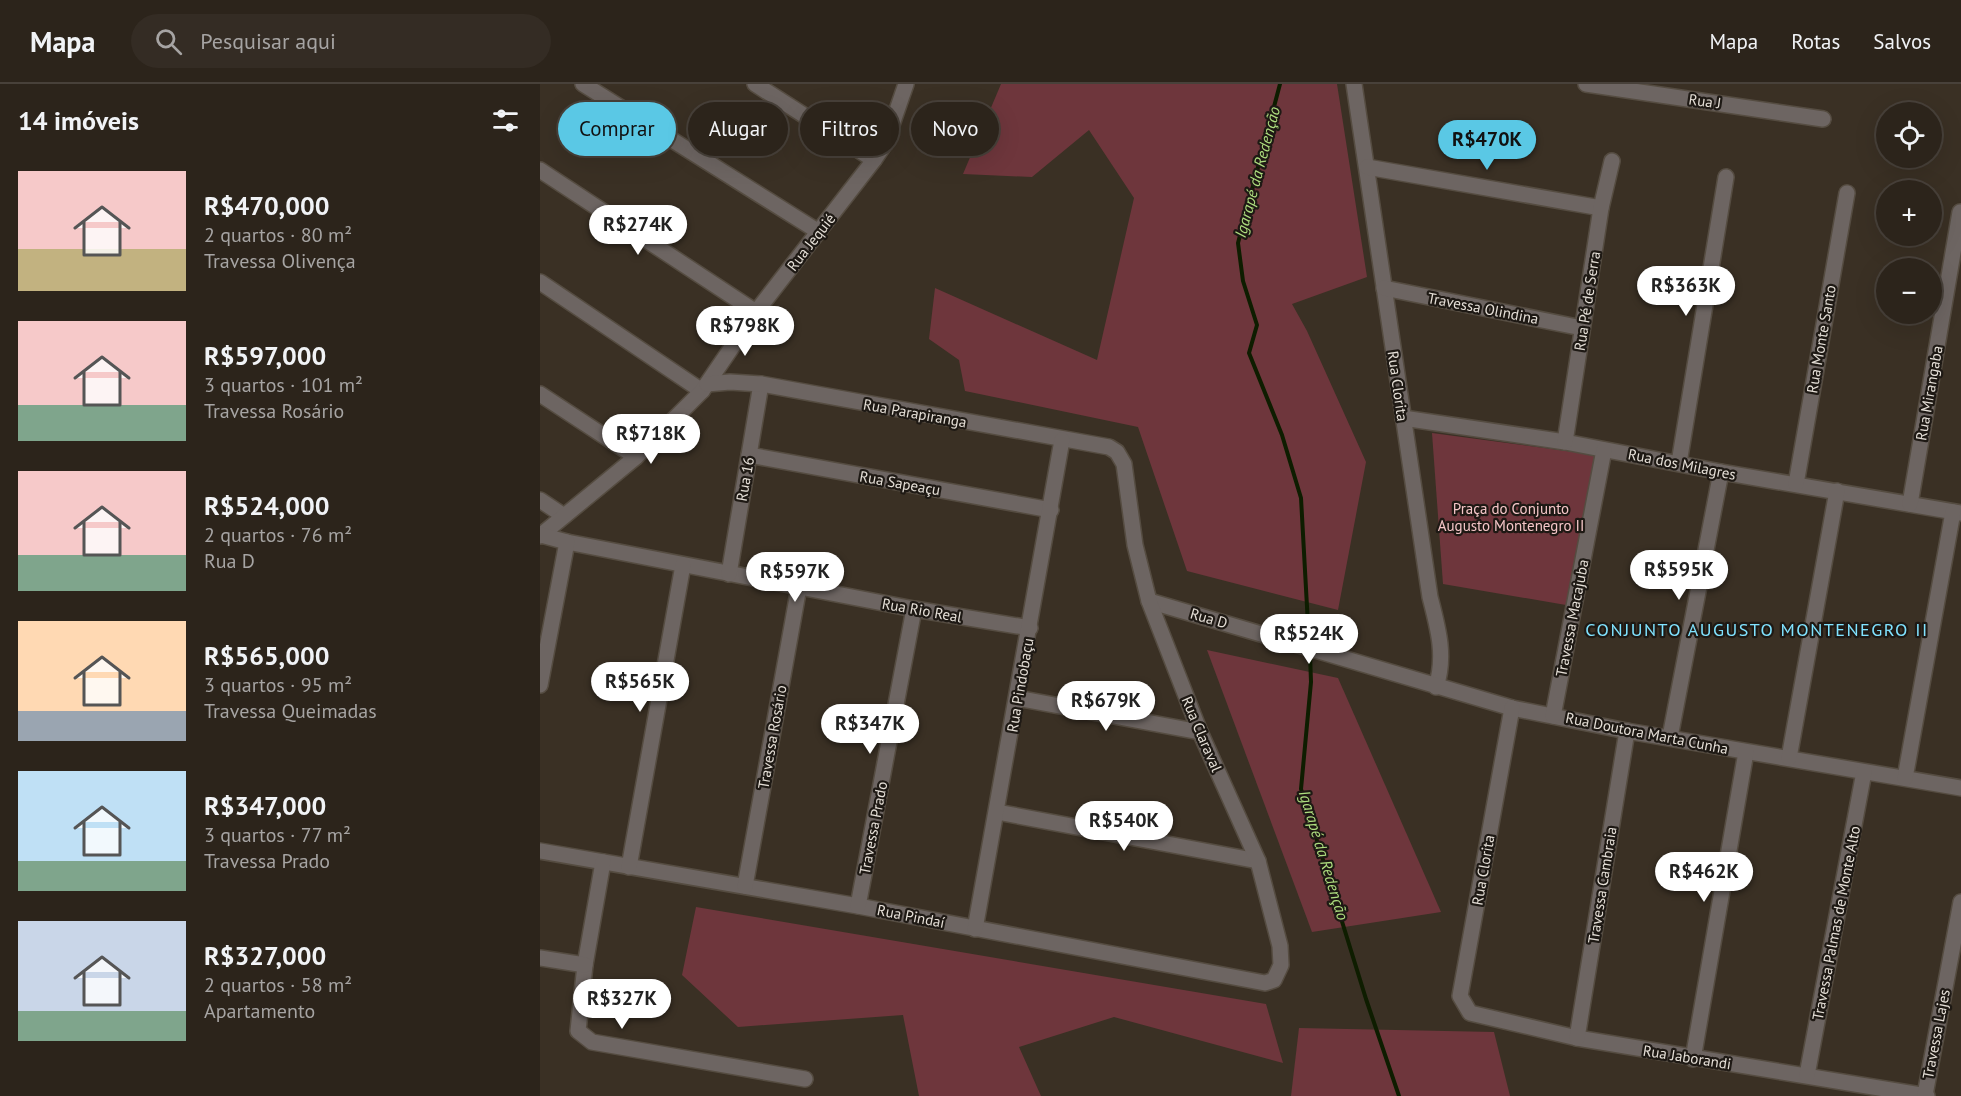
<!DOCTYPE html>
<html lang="pt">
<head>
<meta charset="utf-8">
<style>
  body { margin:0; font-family:"PT Sans",sans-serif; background:#342c24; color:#f1f3f6; height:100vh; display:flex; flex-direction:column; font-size:22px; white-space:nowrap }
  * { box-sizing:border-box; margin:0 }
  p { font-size:20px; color:#a6a4a3 }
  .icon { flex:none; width:33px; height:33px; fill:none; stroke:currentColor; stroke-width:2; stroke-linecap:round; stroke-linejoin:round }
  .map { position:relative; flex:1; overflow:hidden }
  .panel { display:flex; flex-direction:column; background:#2c241b; width:540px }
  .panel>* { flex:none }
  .banner { position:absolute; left:18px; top:18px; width:570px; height:54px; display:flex; gap:12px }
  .controls { position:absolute; left:1336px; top:18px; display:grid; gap:12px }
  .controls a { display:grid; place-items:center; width:66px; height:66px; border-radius:50%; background:#2c241b; box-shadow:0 6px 24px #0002,0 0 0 2px #48413a; font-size:30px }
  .price { position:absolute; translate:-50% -51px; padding:0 14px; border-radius:21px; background:#fff; color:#222; font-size:20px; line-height:39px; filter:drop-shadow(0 2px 3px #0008) }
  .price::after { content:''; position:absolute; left:50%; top:36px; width:18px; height:14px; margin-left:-9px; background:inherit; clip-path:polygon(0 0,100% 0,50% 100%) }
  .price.on { background:#5ac8e5; color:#111 }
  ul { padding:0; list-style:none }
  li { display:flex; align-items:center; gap:18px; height:150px; padding:0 18px }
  li span { display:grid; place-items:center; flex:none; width:168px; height:120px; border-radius:0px; color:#555 }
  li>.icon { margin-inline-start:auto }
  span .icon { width:72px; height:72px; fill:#fffc; stroke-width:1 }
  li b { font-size:26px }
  h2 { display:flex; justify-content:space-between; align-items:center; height:72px; padding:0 18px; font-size:26px }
  .chip { padding:0 21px; border-radius:27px; background:#2c241b; box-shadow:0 6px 24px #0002,0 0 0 2px #48413a; font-size:21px; line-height:54px }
  .chip.on { background:#5ac8e5; color:#111 }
  header { display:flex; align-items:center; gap:36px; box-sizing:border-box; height:84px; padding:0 30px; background:#2c241b; border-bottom:2px solid #48413a }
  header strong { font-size:28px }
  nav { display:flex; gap:33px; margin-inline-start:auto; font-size:21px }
  .search { width:420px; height:54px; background:#342c24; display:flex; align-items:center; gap:15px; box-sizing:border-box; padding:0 21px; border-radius:33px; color:#a6a4a3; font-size:22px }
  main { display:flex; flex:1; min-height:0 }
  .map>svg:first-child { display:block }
  .green { fill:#6e363c }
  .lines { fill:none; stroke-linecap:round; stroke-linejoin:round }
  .stream { stroke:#0e1d00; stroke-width:4 }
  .minor-casing { stroke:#554c41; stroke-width:18 }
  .minor { stroke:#6d6562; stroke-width:15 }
  .labels { text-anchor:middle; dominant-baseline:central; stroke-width:4.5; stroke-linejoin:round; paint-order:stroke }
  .street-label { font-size:15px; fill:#e5dfd7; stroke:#1e1914 }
  .park-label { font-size:15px; fill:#f5c6c8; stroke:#1e1914 }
  .water-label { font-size:16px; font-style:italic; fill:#aede7f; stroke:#1e1914 }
  .quarter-label { font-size:18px; letter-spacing:1.5px; fill:#81e3ff; stroke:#1e1914 }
</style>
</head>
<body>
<header>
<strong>Mapa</strong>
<div class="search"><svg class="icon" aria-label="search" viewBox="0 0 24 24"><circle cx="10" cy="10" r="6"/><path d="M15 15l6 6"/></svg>Pesquisar aqui</div>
<nav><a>Mapa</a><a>Rotas</a><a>Salvos</a></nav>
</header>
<main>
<section class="panel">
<h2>14 imóveis<svg class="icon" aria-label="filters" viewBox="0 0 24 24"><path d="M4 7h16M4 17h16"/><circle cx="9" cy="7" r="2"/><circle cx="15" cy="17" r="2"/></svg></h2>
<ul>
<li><span style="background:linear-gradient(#f6c9c9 65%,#c2b280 0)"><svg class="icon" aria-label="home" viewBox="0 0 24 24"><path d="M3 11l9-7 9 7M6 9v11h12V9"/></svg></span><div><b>R$470,000</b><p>2 quartos · 80 m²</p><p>Travessa Olivença</p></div></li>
<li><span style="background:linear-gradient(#f6c9c9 70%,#7fa58c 0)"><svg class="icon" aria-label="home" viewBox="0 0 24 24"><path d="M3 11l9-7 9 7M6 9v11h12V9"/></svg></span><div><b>R$597,000</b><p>3 quartos · 101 m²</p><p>Travessa Rosário</p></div></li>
<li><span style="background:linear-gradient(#f6c9c9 70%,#7fa58c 0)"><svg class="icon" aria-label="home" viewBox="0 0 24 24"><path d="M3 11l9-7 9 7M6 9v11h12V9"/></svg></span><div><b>R$524,000</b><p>2 quartos · 76 m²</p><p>Rua D</p></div></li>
<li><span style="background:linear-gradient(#ffd9b3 75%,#9aa5b1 0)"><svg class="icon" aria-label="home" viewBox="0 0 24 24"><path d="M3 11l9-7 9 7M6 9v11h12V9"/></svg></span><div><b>R$565,000</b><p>3 quartos · 95 m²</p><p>Travessa Queimadas</p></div></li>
<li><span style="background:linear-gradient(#bfe0f5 75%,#7fa58c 0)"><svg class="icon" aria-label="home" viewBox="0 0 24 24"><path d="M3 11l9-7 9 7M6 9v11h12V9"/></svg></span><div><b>R$347,000</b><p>3 quartos · 77 m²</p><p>Travessa Prado</p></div></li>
<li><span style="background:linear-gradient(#c9d6e8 75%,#7fa58c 0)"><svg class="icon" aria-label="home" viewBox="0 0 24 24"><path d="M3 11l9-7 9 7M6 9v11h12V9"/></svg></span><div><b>R$327,000</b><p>2 quartos · 58 m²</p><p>Apartamento</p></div></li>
</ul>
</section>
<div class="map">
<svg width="1421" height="1012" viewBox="0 0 1421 1012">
  <rect width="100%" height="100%" fill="#3a3024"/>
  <g class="green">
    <path d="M461,0H797L827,193L752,220L767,247L826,378L798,526L647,487L598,343L425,307L419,276L389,255L395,204L557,276L594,114L549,46L492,93L423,90Z"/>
    <path d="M892,349L1056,371L1026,521L903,500Z"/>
    <path d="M667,566L798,594L901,828L772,848Z"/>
    <path d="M156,823L726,920L743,979L574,933L479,963L501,1012H379L363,931L198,943L142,891Z"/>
    <path d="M759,944L954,948L970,1012H751Z"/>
  </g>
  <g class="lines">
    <g class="stream">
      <path d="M740,0L698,159L703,197L717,241L709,269L742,351L761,414L769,559"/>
      <path d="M770,570L771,598L761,705L826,915L859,1012"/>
    </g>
    <g class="minor-casing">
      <g id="minor">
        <path d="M43,0L279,148"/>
        <path d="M215,0L334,76"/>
        <path d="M814,0L890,513C898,544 906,572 896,603"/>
        <path d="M1046,0L1283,35"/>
        <path d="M827,83L1061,124"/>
        <path d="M0,86L216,228"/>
        <path d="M0,198L162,307"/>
        <path d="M844,204L1042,244"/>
        <path d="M0,310L96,373"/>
        <path d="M863,334L1025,358L1181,388L1421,429"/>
        <path d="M1025,358L1061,124L1072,77"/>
        <path d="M209,371L511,426"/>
        <path d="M1139,379L1186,93"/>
        <path d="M1256,400L1307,109"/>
        <path d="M0,416L24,432"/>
        <path d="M1370,420L1420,128"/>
        <path d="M0,452L96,373L162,307L216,228L334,76L346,58L366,0"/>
        <path d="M27,458L374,525L490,544"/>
        <path d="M189,490L221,300"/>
        <path d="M609,517L972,624L1087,647L1421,704"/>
        <path d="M0,601L27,458L1,451"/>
        <path d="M477,614L660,648"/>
        <path d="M972,624L920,912L930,929L1037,954L1387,1012"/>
        <path d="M1013,632L1064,366"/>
        <path d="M1130,653L1181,388"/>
        <path d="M1249,674L1297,407"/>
        <path d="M1365,694L1413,428"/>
        <path d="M457,728L718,777"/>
        <path d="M0,767L318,822L725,899L734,896L741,881L740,862L718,777L660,648L609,517L595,461L584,380L577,368L569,363L221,300L190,298L167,300"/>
        <path d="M63,778L45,881L38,947L52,958L265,995"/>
        <path d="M89,783L143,481"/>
        <path d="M205,802L259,503"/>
        <path d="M318,822L374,525"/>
        <path d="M435,845L522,356"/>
        <path d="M0,874L45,881"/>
        <path d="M1037,954L1087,647"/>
        <path d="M1153,975L1206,668"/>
        <path d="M1267,991L1324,688"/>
        <path d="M1385,1011L1421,818"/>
      </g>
    </g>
    <use href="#minor" class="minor"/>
  </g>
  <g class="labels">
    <g class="street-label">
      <text transform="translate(1165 17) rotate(8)">Rua J</text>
      <text transform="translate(271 158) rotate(-52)">Rua Jequié</text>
      <text transform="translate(1047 217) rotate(-81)">Rua Pé de Serra</text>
      <text transform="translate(943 224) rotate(11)">Travessa Olindina</text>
      <text transform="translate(1281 255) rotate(-80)">Rua Monte Santo</text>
      <text transform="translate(858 302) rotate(82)">Rua Clorita</text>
      <text transform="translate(1389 309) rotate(-80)">Rua Mirangaba</text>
      <text transform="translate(375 329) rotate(10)">Rua Parapiranga</text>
      <text transform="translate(1142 380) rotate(11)">Rua dos Milagres</text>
      <text transform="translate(205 395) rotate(-80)">Rua 16</text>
      <text transform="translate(360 399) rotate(10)">Rua Sapeaçu</text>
      <text transform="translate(382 526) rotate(10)">Rua Rio Real</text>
      <text transform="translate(669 534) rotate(16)">Rua D</text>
      <text transform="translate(1032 534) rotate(-79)">Travessa Macajuba</text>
      <text transform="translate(480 601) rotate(-80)">Rua Pindobaçu</text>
      <text transform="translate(1107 649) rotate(11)">Rua Doutora Marta Cunha</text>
      <text transform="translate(662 650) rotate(67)">Rua Claraval</text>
      <text transform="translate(232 653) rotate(-80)">Travessa Rosário</text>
      <text transform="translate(333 744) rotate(-79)">Travessa Prado</text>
      <text transform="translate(943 786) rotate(-80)">Rua Clorita</text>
      <text transform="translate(1062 801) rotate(-81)">Travessa Cambraia</text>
      <text transform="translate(371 832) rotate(11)">Rua Pindaí</text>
      <text transform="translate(1296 839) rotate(-79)">Travessa Palmas de Monte Alto</text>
      <text transform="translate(1396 950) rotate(-79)">Travessa Lajes</text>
      <text transform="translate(1147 973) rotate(9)">Rua Jaborandi</text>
    </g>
    <g class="park-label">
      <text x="971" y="424">Praça do Conjunto<tspan x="971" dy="17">Augusto Montenegro II</tspan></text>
    </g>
    <g class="water-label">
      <text transform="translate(717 88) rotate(-75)">Igarapé da Redenção</text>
      <text transform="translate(784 771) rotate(73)">Igarapé da Redenção</text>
    </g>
    <g class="quarter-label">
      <text x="1217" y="545">CONJUNTO AUGUSTO MONTENEGRO II</text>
    </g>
  </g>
</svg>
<div class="controls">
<a><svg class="icon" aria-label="locate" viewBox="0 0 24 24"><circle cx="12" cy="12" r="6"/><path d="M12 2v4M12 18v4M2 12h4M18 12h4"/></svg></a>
<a>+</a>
<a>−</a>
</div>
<b class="price on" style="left:947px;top:87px">R$470K</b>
<b class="price" style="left:98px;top:172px">R$274K</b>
<b class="price" style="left:1146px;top:233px">R$363K</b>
<b class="price" style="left:205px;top:273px">R$798K</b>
<b class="price" style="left:111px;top:381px">R$718K</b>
<b class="price" style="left:1139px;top:517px">R$595K</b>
<b class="price" style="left:255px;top:519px">R$597K</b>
<b class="price" style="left:769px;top:581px">R$524K</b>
<b class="price" style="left:100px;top:629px">R$565K</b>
<b class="price" style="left:566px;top:648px">R$679K</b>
<b class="price" style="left:330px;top:671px">R$347K</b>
<b class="price" style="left:584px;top:768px">R$540K</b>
<b class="price" style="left:1164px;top:819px">R$462K</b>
<b class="price" style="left:82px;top:946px">R$327K</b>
<div class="banner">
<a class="chip on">Comprar</a>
<a class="chip">Alugar</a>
<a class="chip">Filtros</a>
<a class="chip">Novo</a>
</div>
</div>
</main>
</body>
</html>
